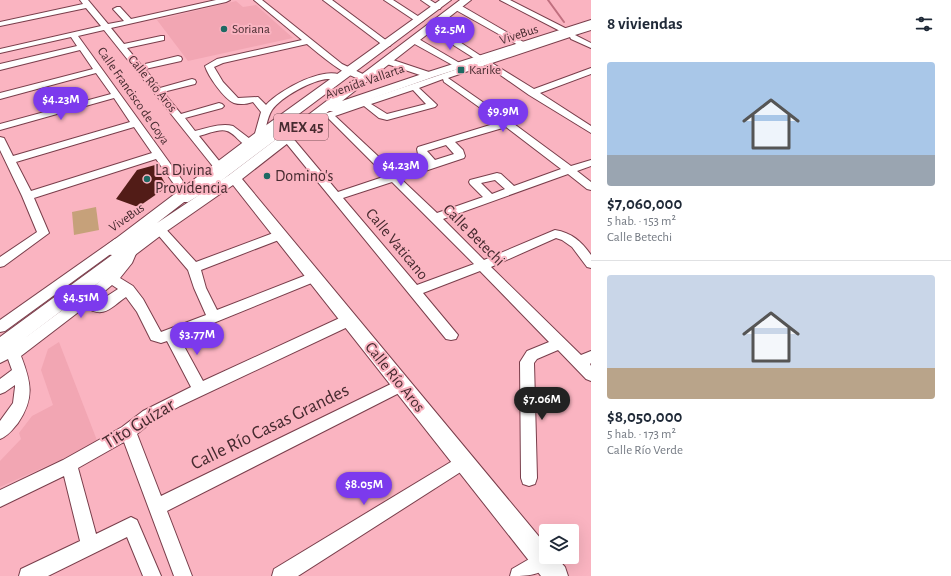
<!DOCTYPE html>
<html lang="es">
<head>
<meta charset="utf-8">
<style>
  body { margin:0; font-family:"Alegreya Sans",sans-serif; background:#f2f2f3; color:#1f2937; height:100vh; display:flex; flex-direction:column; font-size:15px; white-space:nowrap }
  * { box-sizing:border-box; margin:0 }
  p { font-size:13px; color:#747a83 }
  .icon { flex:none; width:22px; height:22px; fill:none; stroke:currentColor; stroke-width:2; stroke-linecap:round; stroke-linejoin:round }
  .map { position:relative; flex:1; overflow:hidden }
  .drawer { display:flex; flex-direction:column; background:#fff; width:360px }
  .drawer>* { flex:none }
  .buttons { position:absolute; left:539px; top:524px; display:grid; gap:8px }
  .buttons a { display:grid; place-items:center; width:40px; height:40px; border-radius:4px; background:#fff; box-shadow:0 4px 16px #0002; font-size:20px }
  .price { position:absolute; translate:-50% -34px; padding:0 9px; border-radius:14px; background:#7c3aed; color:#fff; font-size:13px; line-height:26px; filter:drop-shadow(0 1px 2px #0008) }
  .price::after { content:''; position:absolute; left:50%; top:24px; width:12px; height:9px; margin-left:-6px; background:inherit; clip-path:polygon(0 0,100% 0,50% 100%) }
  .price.active { background:#222; color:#fff }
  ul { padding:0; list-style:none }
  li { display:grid; align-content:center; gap:8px; height:212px; padding:0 16px }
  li+li { border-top:1px solid #e0e1e3 }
  li span { display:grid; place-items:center; height:124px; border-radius:4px; color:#555 }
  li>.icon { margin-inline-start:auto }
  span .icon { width:72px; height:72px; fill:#fffc; stroke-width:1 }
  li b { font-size:17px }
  h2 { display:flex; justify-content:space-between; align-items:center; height:48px; padding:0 16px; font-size:17px }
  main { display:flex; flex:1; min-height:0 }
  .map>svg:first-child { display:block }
  .built { fill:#f2a6b3 }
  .green { fill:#c6a17a }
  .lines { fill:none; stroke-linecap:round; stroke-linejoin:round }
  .stream { stroke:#c06f7f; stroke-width:2 }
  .building { fill:#521c17 }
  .minor-casing { stroke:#793e4b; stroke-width:2 }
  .major-casing { stroke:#793e4b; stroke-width:2 }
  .minor { fill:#fff; fill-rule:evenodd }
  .major { fill:#fff; fill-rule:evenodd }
  .poi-dot { fill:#1e6963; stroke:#fab4c1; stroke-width:1.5 }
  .labels { text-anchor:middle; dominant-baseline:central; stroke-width:4; stroke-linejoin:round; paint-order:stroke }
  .far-poi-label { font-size:13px; fill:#462a2f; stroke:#fab4c1; text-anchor:start }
  .far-street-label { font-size:13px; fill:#462a2f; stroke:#fab4c1 }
  .shield { fill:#fab4c1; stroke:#7c535b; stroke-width:1 }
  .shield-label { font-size:15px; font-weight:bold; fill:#462a2f }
  .poi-label { font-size:16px; fill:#462a2f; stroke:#fab4c1; text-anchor:start }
  .street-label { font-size:16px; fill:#462a2f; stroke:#fab4c1 }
  .near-street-label { font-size:19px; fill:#462a2f; stroke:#fab4c1 }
</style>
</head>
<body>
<main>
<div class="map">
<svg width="591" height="576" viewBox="0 0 591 576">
  <rect width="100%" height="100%" fill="#fab4c1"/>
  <g class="built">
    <path d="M236,1L243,7L256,5L293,38L188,61L157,20Z"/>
    <path d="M59,342L98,443L0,487V461L21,439L19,433L32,416L53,405L41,370L48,349Z"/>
  </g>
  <path class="green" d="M96,207L99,230L74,235L72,212Z"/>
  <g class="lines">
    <path class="stream" d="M548,0L564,22"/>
  </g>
  <path class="building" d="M155,165L167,187L138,207L116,199L137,170Z"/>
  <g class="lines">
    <g class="minor-casing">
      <g id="minor">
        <path d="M80,0H88L108,24L124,21L113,9L117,7H120L131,19L216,0H230L226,2L111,28L124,44L161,36H164V40L127,48L141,65L178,56L181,57L182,59L181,61L145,69L160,88L192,79L195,80L196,82L195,84L163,92L181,114L219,103L222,104L224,106L222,108L185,118L195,131C208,128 221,123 233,126L254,142L255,144L254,146C242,149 237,134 227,131C220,128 207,134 199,136L224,167L219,170L215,169L104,30L78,36L190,191L205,183L274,131L564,33L500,0H510L567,29V32L591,25V30L575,35L591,43V48L571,39L570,37L492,63L534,89L591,68V74L540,93L591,126V133L529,95L486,65L448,78L510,121L571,166L591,160V166L577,171L591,182V190L587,189L568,174L443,219L484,260L555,230C572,233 581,241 591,255V268L587,267L572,247L562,240L556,238L491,267L581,355L591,351V363L590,364L591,366V381L586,379L558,350L537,359L534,363L537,478L535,484L529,486L523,484L521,478L520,362L527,351L549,342L480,271L423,293L458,335L456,339L451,340L446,339L282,138L287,135L291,136L338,192L386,176L328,118L282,135L213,187L188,202H180L178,200L184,195L181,194L156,159L34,198L49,233L4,266L0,267V257L37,232L22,196L0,150V137L4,138L13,156L130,122L114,98L0,130V124L111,94L96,73L0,99V93L93,69L80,50L0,70V64L77,46L71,37L0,53V49L101,26L86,8L0,26V22L83,4ZM443,79L444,82L500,122L418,147L417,149L418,154L426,163L396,173L335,116L364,106L379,118L387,120L435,107L437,105L435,103L419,88ZM413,90L426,104L387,114L371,104ZM134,127L152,153L31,191L16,162ZM506,127L561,169L514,186L501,174L497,173L470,180L469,182L470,184L483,197L437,213L401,179L464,158L465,156L463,150L455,142ZM446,145L454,154L435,160L427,151ZM495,180L505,189L492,194L481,183ZM392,182L474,264L417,285L343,198Z"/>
        <path d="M254,0H262L342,64L369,77L368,79C352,83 319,54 307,44L223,63L214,67L223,82L238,98L258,97L266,105C278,91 329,62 345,78C341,83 334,79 328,79C312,80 281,97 272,110C267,118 266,128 264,137L259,140L254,137L261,112L253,102C247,104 240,105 234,103C224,99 208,76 205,66L217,59L302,40Z"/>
        <path d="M323,0H332L391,44L390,46H384Z"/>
        <path d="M384,0H393L424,20L420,22H417Z"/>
        <path d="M421,0H430L441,7L440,9H434Z"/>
        <path d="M454,5H460L527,44L523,46H520L454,9Z"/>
        <path d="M428,25H434L484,58L480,61L477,60L428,29Z"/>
        <path d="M411,38H417L463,65L462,67H456L411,42Z"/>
        <path d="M387,58L432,73L433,75L429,78L384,63L383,61L384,59Z"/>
        <path d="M159,225L163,226L196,262L276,232H284L286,235L284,238L201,270L206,288L217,310L309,274L314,272L319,274L320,277L319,280L179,337L203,381L344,316L349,315L354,316L356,320L354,324L180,406L153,421L137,434L161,496L397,381L402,379L407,381L409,385L407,389L167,511L192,576H174L124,442L78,468L96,534L131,517L137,520L161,576H143L127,537L48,576H19L21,569L80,541L64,476L0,507V490L63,460L122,427L143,411L191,387L167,341L161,343L151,340L137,312L126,297C110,308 104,319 85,307L21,356C31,382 35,398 18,423C13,429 8,436 0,439V421L13,403L15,387V385L5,392L0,394V379L12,370L8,359L0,363V349C8,343 16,334 26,337L92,288L110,272L122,258L128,246L132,245L136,246L138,249L132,263L120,278L133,286L143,299L161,332L206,315L194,288L188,270L153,229L155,226ZM112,285L118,289L98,302L94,300Z"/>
        <path d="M119,238L123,239L125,242L123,245L5,331L0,332V320L115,239Z"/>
        <path d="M464,454L470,456L472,461L470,466L298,576H272L274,569Z"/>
        <path d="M543,551L546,552V557H551L552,560C545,576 526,576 510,576L512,569Z"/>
      </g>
    </g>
    <g class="major-casing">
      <path id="major" d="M440,0H451L264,140L157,223L229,175L460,0H471L342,101L425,73L591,20V26L433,77L337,111H329L242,179L546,545V557H556L565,567L568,576H541L233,185L164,233L7,352L0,354V337L112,255L106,254L104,250L106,246L254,134Z"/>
    </g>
    <use href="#minor" class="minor"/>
    <use href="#major" class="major"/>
  </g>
  <g class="poi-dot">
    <circle cx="224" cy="29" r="4"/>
    <rect x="457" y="66" width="8" height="8" rx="2"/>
    <circle cx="267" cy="176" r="4"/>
    <circle cx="147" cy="179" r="4"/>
  </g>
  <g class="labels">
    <g class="far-poi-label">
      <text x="232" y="29">Soriana</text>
      <text x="469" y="70">Karike</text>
    </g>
    <g class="far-street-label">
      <text transform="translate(519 35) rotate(-18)">ViveBus</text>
      <text transform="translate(365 82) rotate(-19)">Avenida Vallarta</text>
      <text transform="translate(152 84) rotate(51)">Calle Río Aros</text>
      <text transform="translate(133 96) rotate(55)">Calle Francisco de Goya</text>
      <text transform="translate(127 218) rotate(-35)">ViveBus</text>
    </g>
    <rect class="shield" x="274" y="114" width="54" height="26" rx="3"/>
    <g class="shield-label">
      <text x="301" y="127">MEX 45</text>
    </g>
    <g class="poi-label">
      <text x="155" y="170">La Divina<tspan x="155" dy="18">Providencia</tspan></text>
      <text x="275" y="176">Domino's</text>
    </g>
    <g class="street-label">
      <text transform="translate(474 235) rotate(45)">Calle Betechi</text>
      <text transform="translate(397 244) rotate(50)">Calle Vaticano</text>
      <text transform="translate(395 377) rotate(51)">Calle Río Aros</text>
    </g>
    <g class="near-street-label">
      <text transform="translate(139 424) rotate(-31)">Tito Guízar</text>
      <text transform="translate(270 427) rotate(-26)">Calle Río Casas Grandes</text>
    </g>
  </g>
</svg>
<div class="buttons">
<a><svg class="icon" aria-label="layers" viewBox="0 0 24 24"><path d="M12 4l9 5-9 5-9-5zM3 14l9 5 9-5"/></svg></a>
</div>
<b class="price" style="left:450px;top:51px">$2.5M</b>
<b class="price" style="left:61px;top:121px">$4.23M</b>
<b class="price" style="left:503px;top:133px">$9.9M</b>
<b class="price" style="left:401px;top:187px">$4.23M</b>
<b class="price" style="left:81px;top:319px">$4.51M</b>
<b class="price" style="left:197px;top:356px">$3.77M</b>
<b class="price active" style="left:542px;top:421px">$7.06M</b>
<b class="price" style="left:364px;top:506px">$8.05M</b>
</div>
<section class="drawer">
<h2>8 viviendas<svg class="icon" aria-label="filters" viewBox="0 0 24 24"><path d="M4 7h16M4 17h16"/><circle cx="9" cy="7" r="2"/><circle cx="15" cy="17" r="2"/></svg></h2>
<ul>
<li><span style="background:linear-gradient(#a9c7e8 75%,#9aa5b1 0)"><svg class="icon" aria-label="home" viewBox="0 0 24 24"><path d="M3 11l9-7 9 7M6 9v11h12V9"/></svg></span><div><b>$7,060,000</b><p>5 hab. · 153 m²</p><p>Calle Betechi</p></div></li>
<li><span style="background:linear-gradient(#c9d6e8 75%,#b9a48a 0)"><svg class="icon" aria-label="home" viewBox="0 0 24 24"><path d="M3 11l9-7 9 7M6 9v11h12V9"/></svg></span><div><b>$8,050,000</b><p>5 hab. · 173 m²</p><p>Calle Río Verde</p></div></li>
</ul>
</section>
</main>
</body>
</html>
